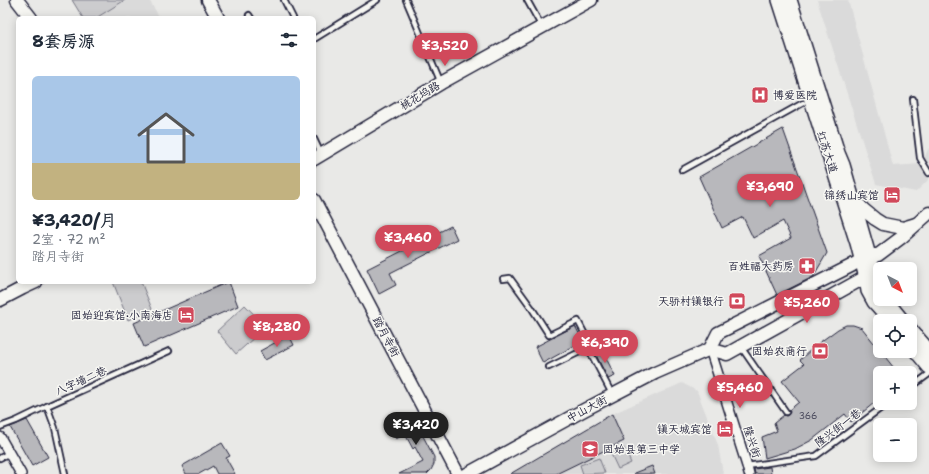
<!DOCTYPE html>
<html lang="zh">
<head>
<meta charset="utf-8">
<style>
  body { margin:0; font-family:"Shantell Sans","LXGW WenKai TC",sans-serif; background:#f6f6f7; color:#1f2937; height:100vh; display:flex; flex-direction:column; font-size:15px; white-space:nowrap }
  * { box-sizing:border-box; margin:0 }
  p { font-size:13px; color:#747a83 }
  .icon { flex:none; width:22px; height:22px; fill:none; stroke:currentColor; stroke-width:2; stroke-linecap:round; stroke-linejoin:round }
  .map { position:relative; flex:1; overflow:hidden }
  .side { position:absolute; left:16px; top:16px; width:300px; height:268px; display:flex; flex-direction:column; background:#fff; border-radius:6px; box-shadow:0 2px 10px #0003 }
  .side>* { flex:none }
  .needle { width:26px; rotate:138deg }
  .fabs { position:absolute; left:873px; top:262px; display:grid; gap:8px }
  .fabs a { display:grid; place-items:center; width:44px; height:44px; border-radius:6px; background:#fff; box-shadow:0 2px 10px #0003; font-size:20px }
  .price { position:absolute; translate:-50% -34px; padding:0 9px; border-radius:14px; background:#d1495b; color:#fff; font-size:13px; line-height:26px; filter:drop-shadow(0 1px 2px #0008) }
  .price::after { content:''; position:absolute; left:50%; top:24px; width:12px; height:9px; margin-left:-6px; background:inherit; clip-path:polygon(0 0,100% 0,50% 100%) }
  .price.selected { background:#222; color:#fff }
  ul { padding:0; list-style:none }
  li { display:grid; align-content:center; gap:8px; height:212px; padding:0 16px }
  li+li { border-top:1px solid #e0e1e3 }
  li span { display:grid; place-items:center; height:124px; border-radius:6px; color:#555 }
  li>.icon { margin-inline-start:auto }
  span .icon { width:72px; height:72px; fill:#fffc; stroke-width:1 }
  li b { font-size:17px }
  h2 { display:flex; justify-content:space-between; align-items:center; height:48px; padding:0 16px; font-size:17px }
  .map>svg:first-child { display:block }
  .built { fill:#dadada }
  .green { fill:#ccccce; stroke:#777784 }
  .building { fill:#b8b8bc; stroke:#22223b }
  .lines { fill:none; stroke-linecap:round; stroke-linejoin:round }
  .lane-casing { stroke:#22223b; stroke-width:8 }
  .street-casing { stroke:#22223b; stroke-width:12 }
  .secondary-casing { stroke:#22223b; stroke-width:15 }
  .primary-casing { stroke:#22223b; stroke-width:16 }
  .lane { stroke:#f6f6f2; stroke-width:4.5 }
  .street { stroke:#f6f6f2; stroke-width:9 }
  .secondary { stroke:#f6f6f2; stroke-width:12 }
  .primary { stroke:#f6f6f2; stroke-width:13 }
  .labels { text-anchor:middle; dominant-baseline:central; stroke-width:3; stroke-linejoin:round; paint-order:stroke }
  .number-label { font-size:9px; fill:#48485b }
  .poi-label { font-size:11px; fill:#22223b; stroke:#f6f6f2; text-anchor:end }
  .street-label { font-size:11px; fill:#22223b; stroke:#f6f6f2 }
</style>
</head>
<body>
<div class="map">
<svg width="929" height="474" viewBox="0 0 929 474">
  <rect width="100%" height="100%" fill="#e9e9e7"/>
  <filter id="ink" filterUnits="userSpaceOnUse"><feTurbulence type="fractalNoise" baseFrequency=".025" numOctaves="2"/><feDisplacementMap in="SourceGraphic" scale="8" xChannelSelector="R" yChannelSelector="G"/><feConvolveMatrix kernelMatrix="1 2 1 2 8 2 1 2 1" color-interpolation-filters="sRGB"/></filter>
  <g filter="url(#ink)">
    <g class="built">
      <path d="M72,0H149L160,18H83Z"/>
      <path d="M817,0H848L893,166L921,164L929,148V179L916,192L876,184Z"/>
      <path d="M682,383L697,391L718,445L723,474H518L592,426L612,414Z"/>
    </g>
    <g class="green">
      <path d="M72,0H125L96,18H83Z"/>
      <path d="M113,282H141L152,309L128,320Z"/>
      <path d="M245,305L266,327L236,354L217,331Z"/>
      <path d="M624,448L631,463L618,469L611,454Z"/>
      <path d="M599,458L605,473L583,474L580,465Z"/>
    </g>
    <g class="building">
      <path d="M783,129L827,253L813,277L777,295L759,256L791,238L783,221L753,238L743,217L722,228L699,177Z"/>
      <path d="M451,226L457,239L390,273L396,285L379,294L367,269Z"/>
      <path d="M228,282H229L238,306L144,347L134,323Z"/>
      <path d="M846,325H853L862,328L898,373H880V398L851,422L845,414L812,440L795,449L765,458L762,437L777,431L774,423L784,415L786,416L788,415L790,412L789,410L799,402L782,381L804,364L800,360L816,345L838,329Z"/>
      <path d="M575,326L583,341L543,363L535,347Z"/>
      <path d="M289,335L294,345L265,360L260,351Z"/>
      <path d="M602,350L615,376L608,379L595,353Z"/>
      <path d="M612,414L624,441L556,474H510Z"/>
      <path d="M413,417L434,457V464L431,470L427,474H399L423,462L415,447L413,449L405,434L396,439L391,429Z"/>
      <path d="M27,420L48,457L32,466L10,427Z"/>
      <path d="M222,443L230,456L226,458L235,474H217L213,466L199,474H186L182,466Z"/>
      <path d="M652,466L655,474H634V473Z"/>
      <path d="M770,467L771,474H755L754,469Z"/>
    </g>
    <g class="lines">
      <g class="lane-casing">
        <g id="lane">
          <path d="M284,0L293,18"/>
          <path d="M406,0L441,83"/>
          <path d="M527,0L542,27"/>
          <path d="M249,15L251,18"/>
          <path d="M314,39L377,0"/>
          <path d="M913,99L920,158L929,173"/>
          <path d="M314,139L321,154"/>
          <path d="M682,170L803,103"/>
          <path d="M503,279L510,278L531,307L549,335L578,321L591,346L588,348L612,394"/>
          <path d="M741,347L786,412"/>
          <path d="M549,367L588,348"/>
          <path d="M910,388L929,374"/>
          <path d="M47,406L55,428L65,474"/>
          <path d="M0,427L16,421L47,406L169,351"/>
          <path d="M0,458L9,453"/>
          <path d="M747,466L816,456L888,403"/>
        </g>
      </g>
      <g class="street-casing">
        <g id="street">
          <path d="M710,349L747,466L749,474"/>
          <path d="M0,437L21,474"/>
        </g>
      </g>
      <g class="secondary-casing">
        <g id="secondary">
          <path d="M17,0L31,18"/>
          <path d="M208,0L218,18"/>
          <path d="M314,159L441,83L591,0"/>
          <path d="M852,197L864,210L875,219L883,224L903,228L916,224"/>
          <path d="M314,200L458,474"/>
          <path d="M0,300L23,288L36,282"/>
          <path d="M710,349L727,354L873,273"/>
          <path d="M467,474L584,410L655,373L710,349L718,333L851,266L869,255H878L902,237L929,213"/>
        </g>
      </g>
      <g class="primary-casing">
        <g id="primary">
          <path d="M779,0L857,243L866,278L868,291L874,302L891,321"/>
          <path d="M790,0L838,153L843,165L874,273L876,283L880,292"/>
          <path d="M885,299L903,321"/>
          <path d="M910,329L929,351"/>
          <path d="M910,344L929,367"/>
        </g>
      </g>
      <use href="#lane" class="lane"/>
      <use href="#street" class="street"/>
      <use href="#secondary" class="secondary"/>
      <use href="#primary" class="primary"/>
    </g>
  </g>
  <defs>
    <g id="hospital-square" transform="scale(0.9)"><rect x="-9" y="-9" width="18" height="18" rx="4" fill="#d1495b" stroke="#f6f6f2"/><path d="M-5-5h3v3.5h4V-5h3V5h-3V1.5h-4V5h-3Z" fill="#fff"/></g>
    <g id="hotel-square" transform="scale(0.9)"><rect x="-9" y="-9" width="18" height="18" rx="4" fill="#d1495b" stroke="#f6f6f2"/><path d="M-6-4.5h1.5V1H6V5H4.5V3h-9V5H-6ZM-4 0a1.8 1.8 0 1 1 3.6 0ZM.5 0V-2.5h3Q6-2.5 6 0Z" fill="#fff"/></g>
    <g id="pharmacy-square" transform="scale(0.9)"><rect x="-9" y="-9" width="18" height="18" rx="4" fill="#d1495b" stroke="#f6f6f2"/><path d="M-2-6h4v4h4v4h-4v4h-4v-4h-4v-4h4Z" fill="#fff"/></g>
    <g id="bank-square" transform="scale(0.9)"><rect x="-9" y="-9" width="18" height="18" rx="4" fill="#d1495b" stroke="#f6f6f2"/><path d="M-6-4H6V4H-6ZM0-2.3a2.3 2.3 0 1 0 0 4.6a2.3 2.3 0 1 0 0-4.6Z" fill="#fff"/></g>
    <g id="school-square" transform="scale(0.9)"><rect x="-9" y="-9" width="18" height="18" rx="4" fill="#d1495b" stroke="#f6f6f2"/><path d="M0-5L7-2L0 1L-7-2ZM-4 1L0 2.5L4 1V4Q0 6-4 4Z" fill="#fff"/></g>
  </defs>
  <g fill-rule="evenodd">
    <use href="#hospital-square" x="760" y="95"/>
    <use href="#hotel-square" x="892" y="195"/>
    <use href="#pharmacy-square" x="807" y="266"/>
    <use href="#bank-square" x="737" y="301"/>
    <use href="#hotel-square" x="186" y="315"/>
    <use href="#bank-square" x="820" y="351"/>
    <use href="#hotel-square" x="725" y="429"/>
    <use href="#school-square" x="590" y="449"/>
  </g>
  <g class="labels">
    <g class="number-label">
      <text x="808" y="416">366</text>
    </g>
    <g class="poi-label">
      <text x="773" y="95" text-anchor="start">博爱医院</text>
      <text x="879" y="195">锦绣山宾馆</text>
      <text x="794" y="266">百姓福大药房</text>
      <text x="724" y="301">天骄村镇银行</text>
      <text x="173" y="315">固始迎宾馆·小南海店</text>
      <text x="807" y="351">固始农商行</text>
      <text x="712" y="429">镇天城宾馆</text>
      <text x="603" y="449" text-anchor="start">固始县第三中学</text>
    </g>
    <g class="street-label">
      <text transform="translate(420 96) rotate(-31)">桃花坞路</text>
      <text transform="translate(827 152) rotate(72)">红苏大道</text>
      <text transform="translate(386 337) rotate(62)">踏月寺街</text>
      <text transform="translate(81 381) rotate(-24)">八字墙二巷</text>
      <text transform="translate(587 409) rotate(-28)">中山大街</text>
      <text transform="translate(838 428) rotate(-37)">隆兴街一巷</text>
      <text transform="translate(752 442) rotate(72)">隆兴街</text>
    </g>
  </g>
</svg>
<div class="fabs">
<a><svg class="needle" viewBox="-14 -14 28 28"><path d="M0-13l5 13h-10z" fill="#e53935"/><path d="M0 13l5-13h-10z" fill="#747a83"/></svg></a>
<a><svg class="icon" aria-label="locate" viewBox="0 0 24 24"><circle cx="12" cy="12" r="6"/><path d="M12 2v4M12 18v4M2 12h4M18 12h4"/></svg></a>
<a>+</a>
<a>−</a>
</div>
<b class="price" style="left:445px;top:67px">¥3,520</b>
<b class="price" style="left:770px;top:208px">¥3,690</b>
<b class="price" style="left:408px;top:259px">¥3,460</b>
<b class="price" style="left:807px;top:324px">¥5,260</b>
<b class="price" style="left:277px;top:348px">¥8,280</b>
<b class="price" style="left:605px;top:364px">¥6,390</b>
<b class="price" style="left:740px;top:409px">¥5,460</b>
<b class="price selected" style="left:416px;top:446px">¥3,420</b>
<section class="side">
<h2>8套房源<svg class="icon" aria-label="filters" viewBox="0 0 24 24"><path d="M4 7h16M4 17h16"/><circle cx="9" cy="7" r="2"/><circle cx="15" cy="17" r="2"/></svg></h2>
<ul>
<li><span style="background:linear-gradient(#a9c7e8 70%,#c2b280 0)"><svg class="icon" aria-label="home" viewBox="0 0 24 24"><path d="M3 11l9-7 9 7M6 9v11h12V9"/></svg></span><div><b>¥3,420/月</b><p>2室 · 72 m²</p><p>踏月寺街</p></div></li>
</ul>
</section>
</div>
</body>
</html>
